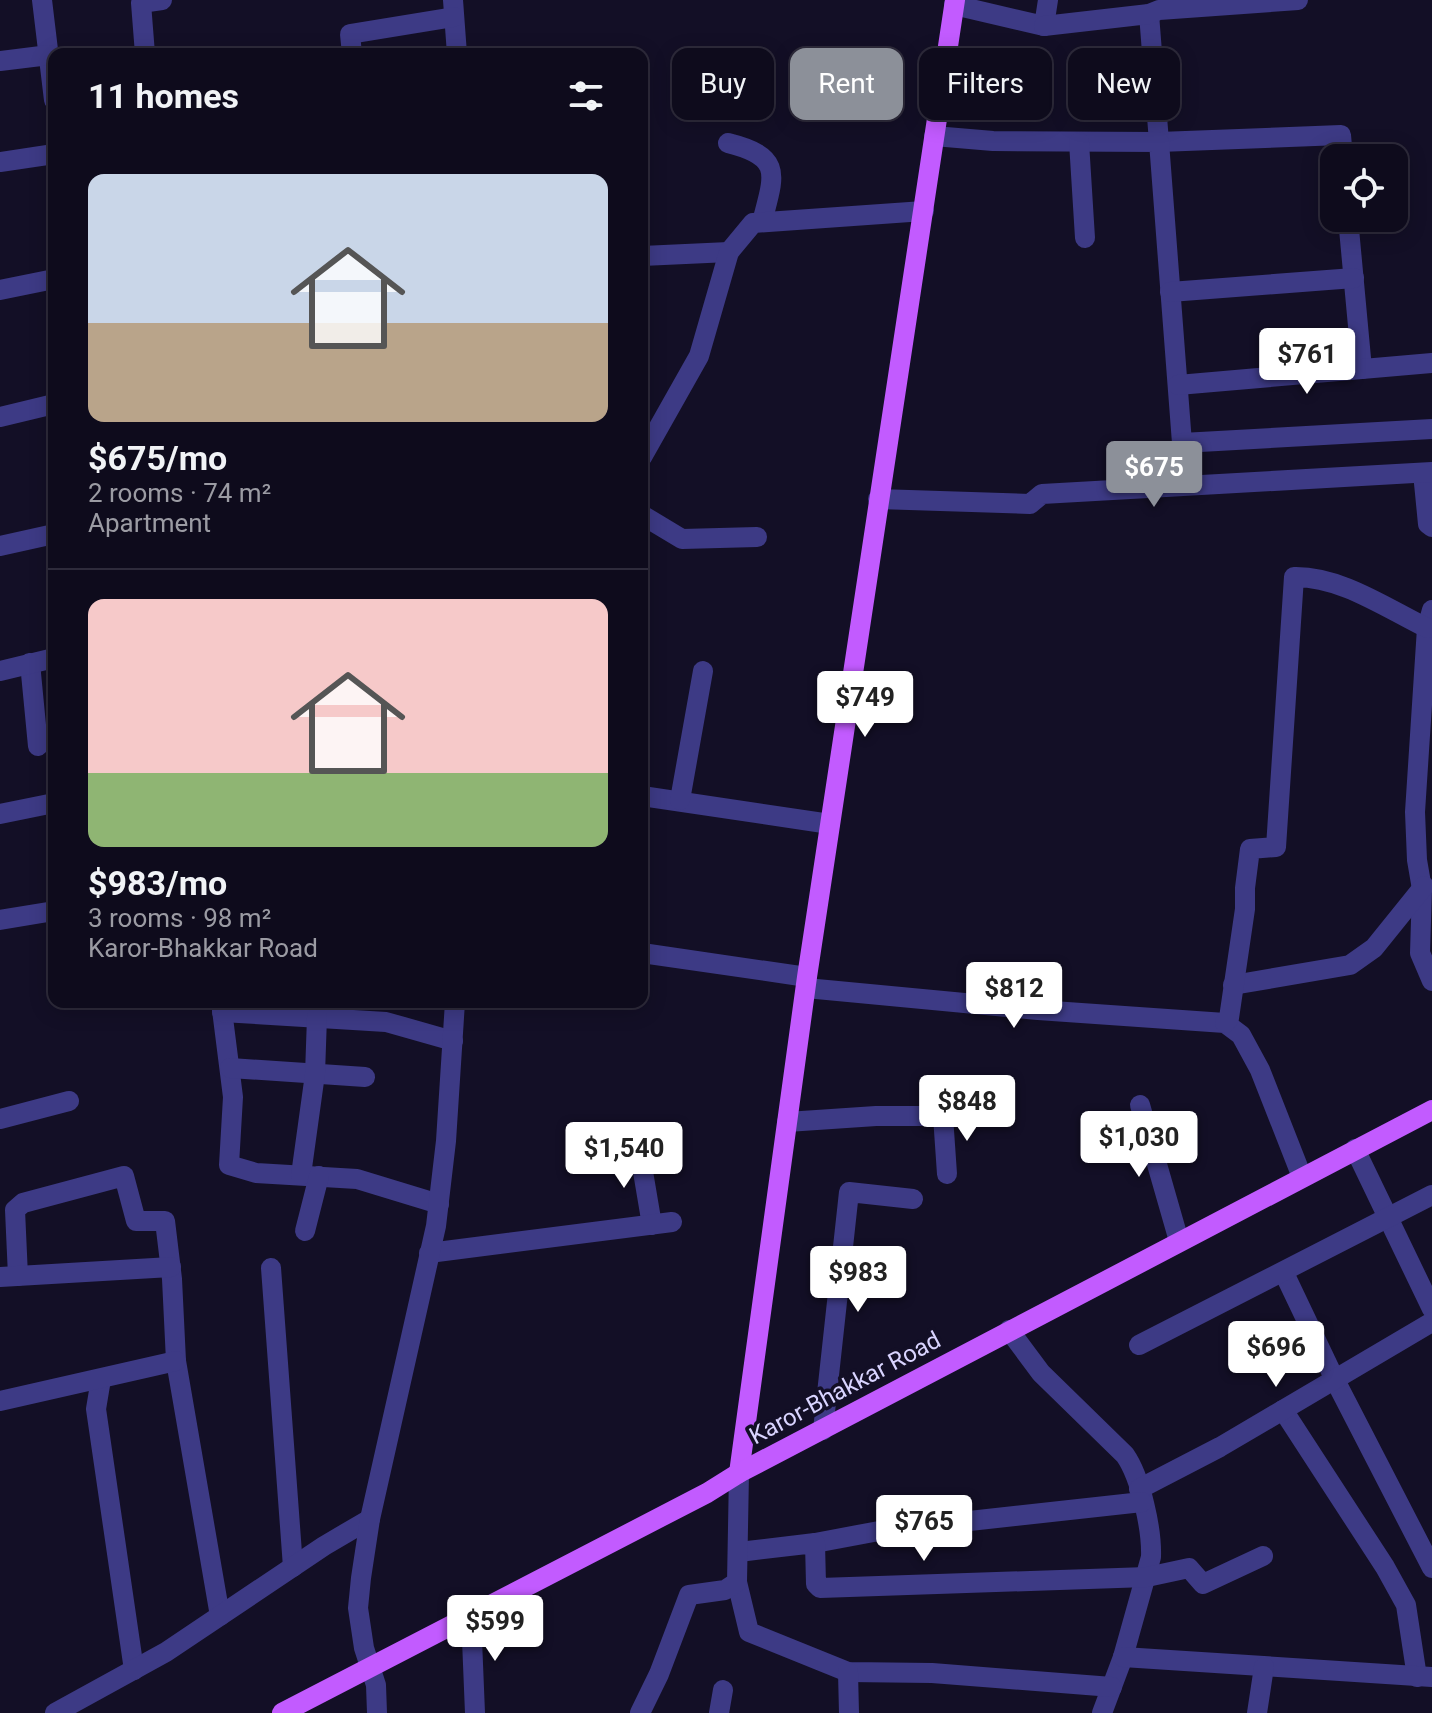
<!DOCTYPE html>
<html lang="en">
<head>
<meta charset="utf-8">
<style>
  body { margin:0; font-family:Roboto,sans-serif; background:#171425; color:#f1f3f6; height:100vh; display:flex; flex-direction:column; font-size:30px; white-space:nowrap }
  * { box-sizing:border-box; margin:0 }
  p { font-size:26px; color:#9b9ba3 }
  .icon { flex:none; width:44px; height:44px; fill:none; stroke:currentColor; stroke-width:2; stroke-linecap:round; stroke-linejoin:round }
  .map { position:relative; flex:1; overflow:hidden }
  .details { position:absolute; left:48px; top:48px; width:600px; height:960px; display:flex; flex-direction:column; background:#0e0b1c; border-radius:16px; box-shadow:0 4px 20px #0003,0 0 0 2px #2e2b3b }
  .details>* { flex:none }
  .guide { position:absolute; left:672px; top:48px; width:640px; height:72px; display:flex; gap:16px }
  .controls { position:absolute; left:1320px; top:144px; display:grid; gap:16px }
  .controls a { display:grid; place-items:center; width:88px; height:88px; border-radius:16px; background:#0e0b1c; box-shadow:0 4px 20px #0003,0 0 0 2px #2e2b3b; font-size:40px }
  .price { position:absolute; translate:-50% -68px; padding:0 18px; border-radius:8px; background:#fff; color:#222; font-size:26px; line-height:52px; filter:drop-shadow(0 2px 4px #0008) }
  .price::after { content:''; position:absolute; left:50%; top:48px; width:24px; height:18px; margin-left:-12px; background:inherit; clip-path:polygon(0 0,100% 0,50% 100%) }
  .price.on { background:#8c9099; color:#fff }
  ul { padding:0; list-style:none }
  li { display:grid; align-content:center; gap:16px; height:424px; padding:0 40px }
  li+li { border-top:2px solid #2e2b3b }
  li span { display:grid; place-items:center; height:248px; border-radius:16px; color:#555 }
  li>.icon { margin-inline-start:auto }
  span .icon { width:144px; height:144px; fill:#fffc; stroke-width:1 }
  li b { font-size:34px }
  h2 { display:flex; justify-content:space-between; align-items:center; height:96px; padding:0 40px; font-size:34px }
  .pill { padding:0 28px; border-radius:16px; background:#0e0b1c; box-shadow:0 4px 20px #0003,0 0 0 2px #2e2b3b; font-size:28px; line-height:72px }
  .pill.on { background:#8c9099; color:#fff }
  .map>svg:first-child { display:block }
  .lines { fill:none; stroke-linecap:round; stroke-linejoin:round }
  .minor { stroke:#3d3a85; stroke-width:20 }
  .major { stroke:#c25bff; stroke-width:20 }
  .labels { text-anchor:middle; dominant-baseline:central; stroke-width:7; stroke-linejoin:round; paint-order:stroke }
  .street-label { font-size:24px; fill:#d9d4ff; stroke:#130f26 }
</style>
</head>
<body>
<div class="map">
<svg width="1432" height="1713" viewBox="0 0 1432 1713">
  <rect width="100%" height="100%" fill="#130f26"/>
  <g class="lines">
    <g class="minor">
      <path d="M42,0L54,100"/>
      <path d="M453,0L457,54"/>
      <path d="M954,5L1044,26L1048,0"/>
      <path d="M1149,14L1159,142L1341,135L1343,158"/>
      <path d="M1044,26L1149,14L1159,10L1298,0"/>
      <path d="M145,54L141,3L162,0"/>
      <path d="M352,54L350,34L454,17"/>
      <path d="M0,61L49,55"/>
      <path d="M934,136L993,141L1159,142L1182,443L1187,485"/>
      <path d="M1079,142L1085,238"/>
      <path d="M728,143C784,157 774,175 762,222"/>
      <path d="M0,162L54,154"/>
      <path d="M1348,218L1362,369"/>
      <path d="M642,256L729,252"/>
      <path d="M0,290L54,279"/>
      <path d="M1170,292L1354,278"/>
      <path d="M1178,385L1432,363"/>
      <path d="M0,417L54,404"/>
      <path d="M1182,443L1432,429"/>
      <path d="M642,457L699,356L729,252L753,223L924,211"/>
      <path d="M1423,473L1428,524L1432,527"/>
      <path d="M878,499L1030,504L1042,494L1432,472"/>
      <path d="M642,515L682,539L757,537"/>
      <path d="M0,546L54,534"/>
      <path d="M1432,610L1427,628L1415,812L1417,860L1422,889L1420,953L1432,981"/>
      <path d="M30,663L38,746"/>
      <path d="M0,671L54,658"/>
      <path d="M642,796L830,824"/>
      <path d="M680,800L703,671"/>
      <path d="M0,814L54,803"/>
      <path d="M0,920L54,911"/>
      <path d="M642,953L807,977"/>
      <path d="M1233,985L1350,965L1374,948L1424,886"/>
      <path d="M806,988L1038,1010L1225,1023L1241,1035L1260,1070L1302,1177"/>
      <path d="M221,1002L233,1097L229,1165L256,1173L357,1179L439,1204"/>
      <path d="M222,1012L386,1022L453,1041"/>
      <path d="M1225,1023L1229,1018L1245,909V888L1250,849L1276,847L1294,577C1340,576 1386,608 1427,628"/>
      <path d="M230,1068L365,1077"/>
      <path d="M1140,1105L1179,1241"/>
      <path d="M0,1119L69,1101"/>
      <path d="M787,1122L876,1116H943L947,1174"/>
      <path d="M639,1148L652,1225"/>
      <path d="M1355,1149L1432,1309"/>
      <path d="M301,1175L315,1074L317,1017"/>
      <path d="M305,1231L319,1176"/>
      <path d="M429,1253L672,1222"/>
      <path d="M271,1268L293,1567"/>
      <path d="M1284,1273L1335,1380L1432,1568"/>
      <path d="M18,1276L15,1210L23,1203L124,1176L136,1221H165L172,1279L176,1361L220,1616"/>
      <path d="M0,1277L171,1267"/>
      <path d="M1009,1330L1041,1373L1125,1455C1141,1478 1152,1530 1151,1557L1123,1657L1102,1713"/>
      <path d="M1139,1345L1432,1195"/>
      <path d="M101,1379L96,1409L134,1670"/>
      <path d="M0,1401L176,1361"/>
      <path d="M1283,1410L1385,1567L1406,1605L1417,1677"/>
      <path d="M823,1430L849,1192L913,1199"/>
      <path d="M1139,1489L1220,1447L1432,1322"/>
      <path d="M815,1543L879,1531L1142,1502"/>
      <path d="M739,1552L815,1543L816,1584L820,1588L1147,1577L1189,1568L1203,1584L1263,1556"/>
      <path d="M737,1582L749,1632L848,1672L932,1673L1112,1687"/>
      <path d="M471,1615L475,1713"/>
      <path d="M1123,1657L1432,1677"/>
      <path d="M848,1672L849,1713"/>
      <path d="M55,1713L166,1652L324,1546L370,1519"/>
      <path d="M377,1713L376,1685L364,1648L358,1608L361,1578L370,1519L436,1226L446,1141L455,1002"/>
      <path d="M640,1713L659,1674L689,1595L725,1590L737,1582L739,1473"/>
      <path d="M719,1713L723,1690"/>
      <path d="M1257,1713L1264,1667"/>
    </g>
    <g class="major">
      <path d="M739,1473L807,977L955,0"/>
      <path d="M282,1713L707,1493L739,1473L1432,1110"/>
    </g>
  </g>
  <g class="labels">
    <g class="street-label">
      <text transform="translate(845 1388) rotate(-28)">Karor-Bhakkar Road</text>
    </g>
  </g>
</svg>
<div class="controls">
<a><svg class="icon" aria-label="locate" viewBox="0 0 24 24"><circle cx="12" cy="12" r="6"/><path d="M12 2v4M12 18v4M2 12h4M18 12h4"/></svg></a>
</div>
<b class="price" style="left:1307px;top:396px">$761</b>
<b class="price on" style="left:1154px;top:509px">$675</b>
<b class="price" style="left:865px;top:739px">$749</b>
<b class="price" style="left:1014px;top:1030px">$812</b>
<b class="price" style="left:967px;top:1143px">$848</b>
<b class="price" style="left:1139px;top:1179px">$1,030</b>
<b class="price" style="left:624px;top:1190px">$1,540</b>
<b class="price" style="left:858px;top:1314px">$983</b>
<b class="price" style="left:1276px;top:1389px">$696</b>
<b class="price" style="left:924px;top:1563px">$765</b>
<b class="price" style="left:495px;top:1663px">$599</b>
<div class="guide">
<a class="pill">Buy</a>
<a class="pill on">Rent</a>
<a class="pill">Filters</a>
<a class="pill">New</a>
</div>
<section class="details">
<h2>11 homes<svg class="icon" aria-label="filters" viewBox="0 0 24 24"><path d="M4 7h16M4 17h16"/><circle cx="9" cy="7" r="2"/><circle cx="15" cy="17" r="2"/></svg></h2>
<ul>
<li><span style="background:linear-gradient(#c9d6e8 60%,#b9a48a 0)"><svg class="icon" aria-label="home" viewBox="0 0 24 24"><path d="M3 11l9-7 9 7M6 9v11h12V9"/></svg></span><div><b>$675/mo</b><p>2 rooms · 74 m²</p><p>Apartment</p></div></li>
<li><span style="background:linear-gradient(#f6c9c9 70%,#8fb573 0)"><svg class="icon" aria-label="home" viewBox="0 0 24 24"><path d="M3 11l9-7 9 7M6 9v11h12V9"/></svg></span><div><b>$983/mo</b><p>3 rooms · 98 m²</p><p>Karor-Bhakkar Road</p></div></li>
</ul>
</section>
</div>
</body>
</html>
